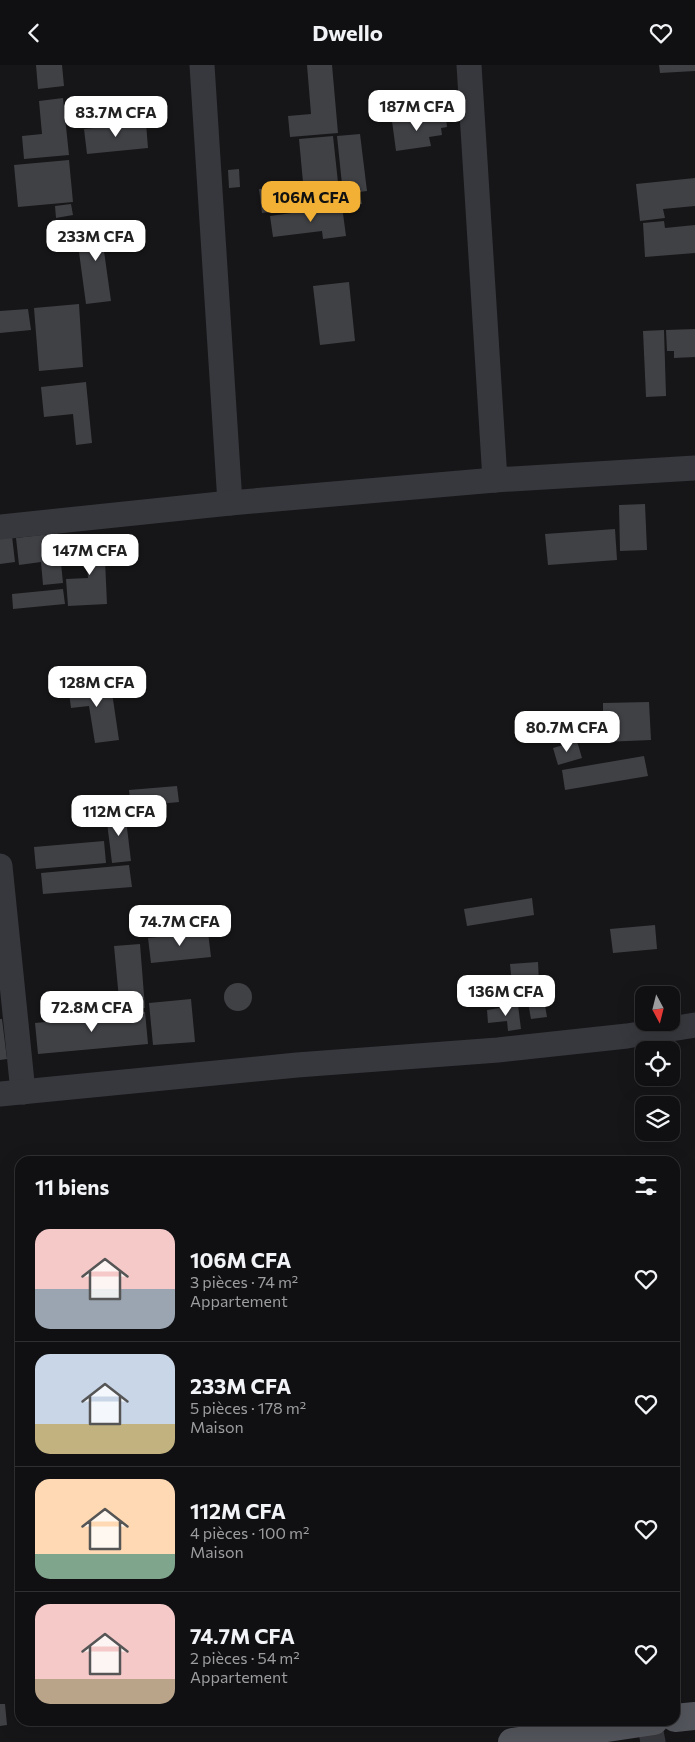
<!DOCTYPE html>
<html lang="fr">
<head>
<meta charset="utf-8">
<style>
  body { margin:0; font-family:Commissioner,sans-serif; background:#19191b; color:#f1f3f6; height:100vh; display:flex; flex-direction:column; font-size:19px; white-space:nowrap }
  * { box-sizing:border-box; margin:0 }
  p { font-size:16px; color:#9c9d9f }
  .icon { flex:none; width:28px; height:28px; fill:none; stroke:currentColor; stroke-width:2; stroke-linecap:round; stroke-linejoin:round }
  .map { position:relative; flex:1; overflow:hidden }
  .details { position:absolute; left:15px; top:1091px; width:665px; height:570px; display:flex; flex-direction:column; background:#101012; border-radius:15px; box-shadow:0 5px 20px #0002,0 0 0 1px #303032 }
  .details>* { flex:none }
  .needle { width:32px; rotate:173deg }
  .buttons { position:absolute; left:635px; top:921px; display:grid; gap:10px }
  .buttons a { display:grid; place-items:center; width:45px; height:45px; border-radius:10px; background:#101012; box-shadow:0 5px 20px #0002,0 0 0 1px #303032; font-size:25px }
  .price { position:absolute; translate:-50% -42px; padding:0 11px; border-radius:10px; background:#fff; color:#222; font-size:16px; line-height:32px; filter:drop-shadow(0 1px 2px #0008) }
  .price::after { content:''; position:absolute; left:50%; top:30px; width:15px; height:11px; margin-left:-8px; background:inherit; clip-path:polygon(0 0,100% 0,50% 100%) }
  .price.current { background:#f2b134; color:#111 }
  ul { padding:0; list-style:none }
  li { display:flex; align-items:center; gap:15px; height:125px; padding:0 20px }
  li+li { border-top:1px solid #303032 }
  li span { display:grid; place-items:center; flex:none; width:140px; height:100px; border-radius:15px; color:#555 }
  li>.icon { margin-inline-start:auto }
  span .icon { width:60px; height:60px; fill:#fffc; stroke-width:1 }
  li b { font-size:21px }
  h2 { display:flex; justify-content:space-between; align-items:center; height:60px; padding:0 20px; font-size:21px }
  header { display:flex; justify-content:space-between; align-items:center; height:65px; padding:0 20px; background:#101012; font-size:22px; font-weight:700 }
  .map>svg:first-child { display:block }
  .building { fill:#404145 }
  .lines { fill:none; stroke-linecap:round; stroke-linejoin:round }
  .minor { stroke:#37383d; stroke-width:25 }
  .major { stroke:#53555c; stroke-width:28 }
</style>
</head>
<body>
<header><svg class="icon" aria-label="back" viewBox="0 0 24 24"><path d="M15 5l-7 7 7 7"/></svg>Dwello<svg class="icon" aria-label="heart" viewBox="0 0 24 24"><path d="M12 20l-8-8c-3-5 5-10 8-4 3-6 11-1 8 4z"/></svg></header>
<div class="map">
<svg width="695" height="1677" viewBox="0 0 695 1677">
  <rect width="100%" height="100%" fill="#161618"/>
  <g class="building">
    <path d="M36,0H62L64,21L38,24Z"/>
    <path d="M307,0H332L338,68L290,72L288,51L311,49Z"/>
    <path d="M659,0H695V6L660,8Z"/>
    <path d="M63,33L69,90L24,94L22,71L42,69L39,36Z"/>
    <path d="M438,50L440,54L446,53L447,62L441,63L442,70L429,72L431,81L396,86L392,56Z"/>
    <path d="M146,58L148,83L87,89L84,64Z"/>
    <path d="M360,69L367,126L343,129L337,71Z"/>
    <path d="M333,71L340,136L305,139L299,74Z"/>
    <path d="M69,95L73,137L18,142L14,100Z"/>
    <path d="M239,104L240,122L229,123L228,105Z"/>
    <path d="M695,113V141L663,144L665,153L640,156L636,119Z"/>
    <path d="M299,119L302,143L262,148L259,124Z"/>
    <path d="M360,130L362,139L346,141L345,132Z"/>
    <path d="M71,139L73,150L56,153L55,141Z"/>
    <path d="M342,141L346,171L323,174L322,166L273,172L270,151Z"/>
    <path d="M664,156L665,163L695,160V188L645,192L643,158Z"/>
    <path d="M117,160L119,177L103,179L111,236L86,239L76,165Z"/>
    <path d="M349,217L355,276L320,280L313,221Z"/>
    <path d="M79,239L83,302L39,306L34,243Z"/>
    <path d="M28,244L31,265L0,268V246Z"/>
    <path d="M695,264V292L674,293V286H667L666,265Z"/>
    <path d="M664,265L666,331L646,332L643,266Z"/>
    <path d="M86,317L92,378L76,380L73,349L44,352L41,322Z"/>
    <path d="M645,439L647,485L620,486L619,440Z"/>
    <path d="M615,464L617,495L548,500L545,469Z"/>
    <path d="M58,468L63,518L43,520L41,497L19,500L16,473Z"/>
    <path d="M12,471L15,497L0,499V473Z"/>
    <path d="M104,473L107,539L68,541L66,514L88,513L86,488L76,489V474Z"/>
    <path d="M63,524L65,539L13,544L12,529Z"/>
    <path d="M110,614L119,675L95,678L89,641L71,643L68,620Z"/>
    <path d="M649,637L651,675L603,677V638Z"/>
    <path d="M577,676L582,693L558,700L553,683Z"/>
    <path d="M644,691L648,711L565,725L562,705Z"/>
    <path d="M177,721L179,737L131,742L129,725Z"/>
    <path d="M125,746L131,796L112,798L106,749Z"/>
    <path d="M104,776L106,798L36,804L34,782Z"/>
    <path d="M129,800L132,822L43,829L41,808Z"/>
    <path d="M532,833L534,850L467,861L464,844Z"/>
    <path d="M655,860L657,884L613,888L610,864Z"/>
    <path d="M208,867L211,892L151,898L148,873Z"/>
    <path d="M140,879L145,943L120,945L114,881Z"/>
    <path d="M538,897L539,918L512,920L510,899Z"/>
    <circle cx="238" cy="932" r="14"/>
    <path d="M543,929L547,952L531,954L527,932Z"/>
    <path d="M191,934L195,977L153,980L149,938Z"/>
    <path d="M518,940L521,964L508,966L507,956L488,958L487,945Z"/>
    <path d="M145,947L148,979L38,989L35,958Z"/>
    <path d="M0,954H2L7,994L0,995Z"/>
    <path d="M0,1639H5L7,1660L0,1661Z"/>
  </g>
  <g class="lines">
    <g class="minor">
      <path d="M202,0L230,438"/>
      <path d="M469,0L495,415"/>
      <path d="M0,462L230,438L495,415L695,403"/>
      <path d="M0,801L23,1027"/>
      <path d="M0,1029L297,1000L498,985L627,971L695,960"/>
      <path d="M649,1657L653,1677"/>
    </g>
    <g class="major">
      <path d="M675,1653L695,1651"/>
      <path d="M512,1677L654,1656"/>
    </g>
  </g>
</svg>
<div class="buttons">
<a><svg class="needle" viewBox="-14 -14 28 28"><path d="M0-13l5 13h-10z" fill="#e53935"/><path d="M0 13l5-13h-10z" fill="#9c9d9f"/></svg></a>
<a><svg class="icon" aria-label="locate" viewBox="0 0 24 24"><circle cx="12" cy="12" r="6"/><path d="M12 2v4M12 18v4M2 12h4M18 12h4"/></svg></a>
<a><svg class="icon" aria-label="layers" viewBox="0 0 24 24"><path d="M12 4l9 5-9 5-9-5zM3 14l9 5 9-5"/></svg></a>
</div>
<b class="price" style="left:417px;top:67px">187M CFA</b>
<b class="price" style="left:116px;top:73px">83.7M CFA</b>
<b class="price current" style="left:311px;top:158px">106M CFA</b>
<b class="price" style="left:96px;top:197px">233M CFA</b>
<b class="price" style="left:90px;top:511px">147M CFA</b>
<b class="price" style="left:97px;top:643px">128M CFA</b>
<b class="price" style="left:567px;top:688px">80.7M CFA</b>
<b class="price" style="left:119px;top:772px">112M CFA</b>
<b class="price" style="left:180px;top:882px">74.7M CFA</b>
<b class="price" style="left:506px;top:952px">136M CFA</b>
<b class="price" style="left:92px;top:968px">72.8M CFA</b>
<section class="details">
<h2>11 biens<svg class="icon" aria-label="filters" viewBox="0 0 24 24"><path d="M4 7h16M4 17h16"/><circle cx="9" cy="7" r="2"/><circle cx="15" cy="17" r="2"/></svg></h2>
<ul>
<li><span style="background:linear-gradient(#f6c9c9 60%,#9aa5b1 0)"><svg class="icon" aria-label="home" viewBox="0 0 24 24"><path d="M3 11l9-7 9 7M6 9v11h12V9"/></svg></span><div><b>106M CFA</b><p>3 pièces · 74 m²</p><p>Appartement</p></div><svg class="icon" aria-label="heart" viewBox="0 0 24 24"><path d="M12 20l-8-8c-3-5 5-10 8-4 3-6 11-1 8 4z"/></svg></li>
<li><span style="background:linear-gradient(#c9d6e8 70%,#c2b280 0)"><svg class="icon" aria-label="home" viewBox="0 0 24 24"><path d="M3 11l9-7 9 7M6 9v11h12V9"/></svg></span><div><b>233M CFA</b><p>5 pièces · 178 m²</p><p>Maison</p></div><svg class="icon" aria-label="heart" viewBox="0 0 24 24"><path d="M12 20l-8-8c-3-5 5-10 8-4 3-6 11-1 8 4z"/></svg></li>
<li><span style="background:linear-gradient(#ffd9b3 75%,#7fa58c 0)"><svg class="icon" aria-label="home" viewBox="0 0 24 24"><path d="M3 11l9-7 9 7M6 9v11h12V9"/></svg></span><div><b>112M CFA</b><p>4 pièces · 100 m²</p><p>Maison</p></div><svg class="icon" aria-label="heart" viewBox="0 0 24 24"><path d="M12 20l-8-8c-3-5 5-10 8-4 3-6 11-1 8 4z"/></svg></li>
<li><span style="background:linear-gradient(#f6c9c9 75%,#b9a48a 0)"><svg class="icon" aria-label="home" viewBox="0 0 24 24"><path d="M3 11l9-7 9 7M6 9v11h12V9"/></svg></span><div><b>74.7M CFA</b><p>2 pièces · 54 m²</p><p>Appartement</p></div><svg class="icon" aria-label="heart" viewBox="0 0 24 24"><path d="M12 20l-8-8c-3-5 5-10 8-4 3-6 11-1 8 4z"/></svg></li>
</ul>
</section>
</div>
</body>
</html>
